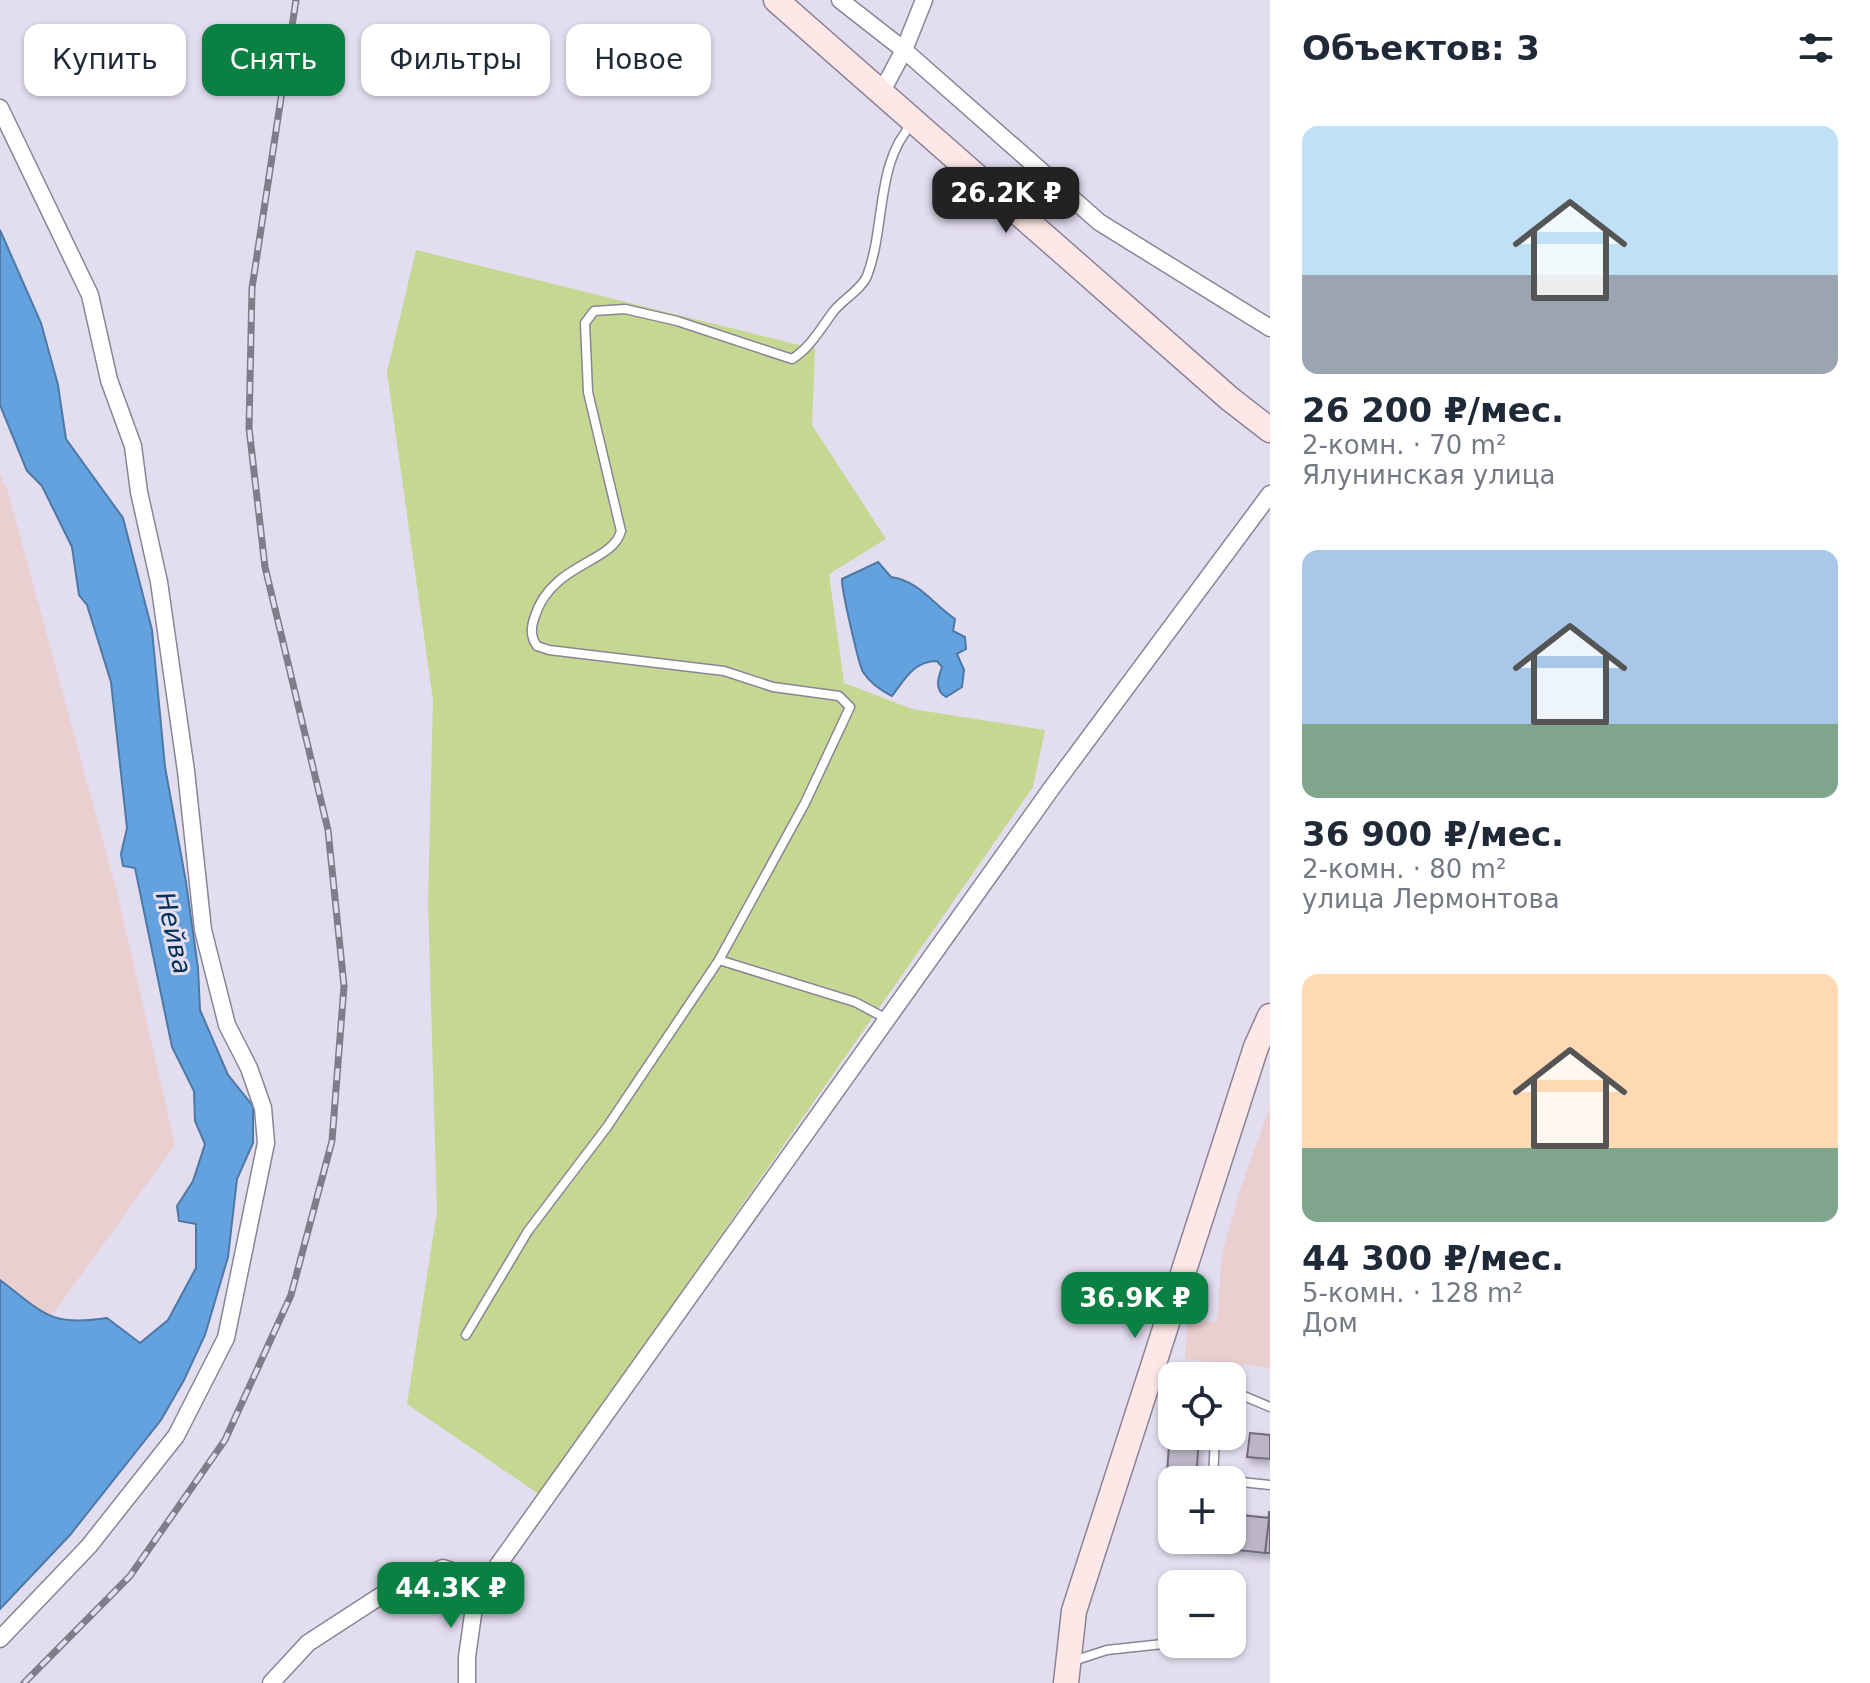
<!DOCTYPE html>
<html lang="ru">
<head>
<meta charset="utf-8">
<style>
  body { margin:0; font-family:"DejaVu Sans",sans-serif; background:#f6f6f7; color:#1f2937; height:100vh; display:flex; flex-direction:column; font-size:30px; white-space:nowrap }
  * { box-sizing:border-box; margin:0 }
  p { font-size:26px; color:#747a83 }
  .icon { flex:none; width:44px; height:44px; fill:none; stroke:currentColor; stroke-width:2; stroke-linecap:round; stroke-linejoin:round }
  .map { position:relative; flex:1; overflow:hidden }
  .side { display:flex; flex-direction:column; background:#fff; width:600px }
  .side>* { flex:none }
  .hud { position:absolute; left:24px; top:24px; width:760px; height:72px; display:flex; gap:16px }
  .fabs { position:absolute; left:1158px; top:1362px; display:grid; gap:16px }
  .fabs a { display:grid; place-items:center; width:88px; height:88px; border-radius:16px; background:#fff; box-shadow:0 2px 6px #0004; font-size:40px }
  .price { position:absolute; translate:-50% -68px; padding:0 18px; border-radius:16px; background:#0b8043; color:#fff; font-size:26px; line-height:52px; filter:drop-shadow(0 2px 4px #0008) }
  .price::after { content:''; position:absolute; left:50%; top:48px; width:24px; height:18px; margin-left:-12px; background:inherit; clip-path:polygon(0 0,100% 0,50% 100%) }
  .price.current { background:#222; color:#fff }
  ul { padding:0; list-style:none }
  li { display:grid; align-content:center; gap:16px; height:424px; padding:0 32px }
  li span { display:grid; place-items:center; height:248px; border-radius:16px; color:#555 }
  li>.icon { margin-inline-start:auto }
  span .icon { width:144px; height:144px; fill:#fffc; stroke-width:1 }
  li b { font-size:34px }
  h2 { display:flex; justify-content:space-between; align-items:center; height:96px; padding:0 32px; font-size:34px }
  .chip { padding:0 28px; border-radius:16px; background:#fff; box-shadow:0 2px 6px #0004; font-size:28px; line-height:72px }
  .chip.current { background:#0b8043; color:#fff }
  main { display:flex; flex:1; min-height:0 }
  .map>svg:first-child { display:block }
  .industrial { fill:#eacfd0 }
  .green { fill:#c6d792 }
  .water { fill:#64a1df; stroke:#4e78a5; stroke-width:2 }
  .building { fill:#bbb5c7; stroke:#706b7b; stroke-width:2; filter:url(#shadow) }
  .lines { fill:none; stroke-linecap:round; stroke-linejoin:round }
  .lane-casing { stroke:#8a8495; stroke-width:11 }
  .street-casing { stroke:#8a8495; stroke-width:19 }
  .secondary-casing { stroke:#8a8495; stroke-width:27 }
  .lane { stroke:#fff; stroke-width:8 }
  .street { stroke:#fff; stroke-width:16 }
  .secondary { stroke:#fee8e7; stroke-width:24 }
  .rail-casing { stroke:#807c89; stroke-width:7 }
  .rail { stroke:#e3ddf0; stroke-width:4; stroke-dasharray:12; stroke-linecap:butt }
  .labels { text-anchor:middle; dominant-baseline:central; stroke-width:6; stroke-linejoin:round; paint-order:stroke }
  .water-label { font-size:26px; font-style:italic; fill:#013057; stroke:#e3ddf0 }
</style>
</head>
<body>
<main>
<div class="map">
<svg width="1270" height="1683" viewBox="0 0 1270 1683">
  <defs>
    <filter id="shadow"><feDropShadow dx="3" dy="5" stdDeviation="4" flood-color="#0004"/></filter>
  </defs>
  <rect width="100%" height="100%" fill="#e3ddf0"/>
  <g class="industrial">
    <path d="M0,474L8,492L117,892L175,1145L50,1318L0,1280Z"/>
    <path d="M1270,1106V1368L1185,1359L1187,1320L1217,1322L1222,1254L1240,1190Z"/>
  </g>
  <path class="green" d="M416,250L815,349L812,425L886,539L829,574L844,683L912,709L1045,730L1033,787L540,1495L407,1404L437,1211L428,902L433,700L387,372Z"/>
  <g class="water">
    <path d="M0,230L41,323L58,385L66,439L123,518L152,630L165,767L186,882L198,968L200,1010L228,1075L253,1106V1143L237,1179L228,1257L205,1335L184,1380L161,1420L70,1535L0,1609V1280C44,1313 49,1327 107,1318L140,1343L168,1320L196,1268V1224L179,1221L177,1206L193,1181L205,1144L195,1121L194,1091L172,1047L135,868L123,866L121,854L127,828L111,682L87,605L79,595L72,547L42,486L27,471L0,405Z"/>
    <path d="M878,562L891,577C919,581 932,603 955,619L953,631L965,637L966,649L957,654L964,670L962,687L946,697C934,690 938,678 942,667L937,661C914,661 905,679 892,696C880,690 870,683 863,672C859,666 841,587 842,579Z"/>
  </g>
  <g class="building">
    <path d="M1172,1401V1436H1199L1196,1480H1172V1504L1165,1503Z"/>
    <path d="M1250,1433L1270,1435V1459L1247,1457Z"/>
    <path d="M1269,1512H1270V1553H1265Z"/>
    <path d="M1232,1514L1269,1518L1265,1553L1219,1548L1220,1540H1232Z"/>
    <path d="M1162,1530L1172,1531V1540H1183V1543L1161,1541Z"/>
    <path d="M1187,1540H1220L1219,1548L1186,1545Z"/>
  </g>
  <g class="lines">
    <g class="lane-casing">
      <g id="lane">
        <path d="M889,1020L855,1002L719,960L805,803L850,707L839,696L773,687L724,671L549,650L537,646C530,636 531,627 535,616C552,563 613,563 621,531L588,392L585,323L594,311L625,309L677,321L792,359C810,348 821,328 833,312C842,300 861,290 867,276C886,227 875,162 913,123"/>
        <path d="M466,1335L528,1231L607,1127L719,960"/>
        <path d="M1152,1382L1172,1384"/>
        <path d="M1232,1391L1270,1407"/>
        <path d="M1215,1436L1213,1479L1225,1480"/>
        <path d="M1232,1481L1270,1485"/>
        <path d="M1073,1661L1107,1650L1172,1643"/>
      </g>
    </g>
    <g class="street-casing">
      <g id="street">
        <path d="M840,0L904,50L1099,222L1270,328"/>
        <path d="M881,93L904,50L924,0"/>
        <path d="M0,108L90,295L109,380L133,446L139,492L159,582L186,771L203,930L227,1025L249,1068L263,1108L266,1143L226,1338L176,1436L89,1546L0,1639"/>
        <path d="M271,1683L308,1643L385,1593L443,1568L486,1582L1051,789L1270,494"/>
        <path d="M467,1683V1657L478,1579"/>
      </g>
    </g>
    <g class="secondary-casing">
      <g id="secondary">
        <path d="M776,0L1230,399L1270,430"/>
        <path d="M1066,1683L1074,1611L1256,1047L1270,1016"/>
      </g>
    </g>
    <use href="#lane" class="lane"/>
    <use href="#street" class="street"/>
    <use href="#secondary" class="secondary"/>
    <g class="rail-casing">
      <path id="rail" d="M24,1683L130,1576L225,1440L291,1295L332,1141L344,986L328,830L265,567L249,428L252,288L296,0"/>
    </g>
    <use href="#rail" class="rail"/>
  </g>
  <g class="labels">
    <g class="water-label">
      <text transform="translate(174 933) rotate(77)">Нейва</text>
    </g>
  </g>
</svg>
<div class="fabs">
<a><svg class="icon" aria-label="locate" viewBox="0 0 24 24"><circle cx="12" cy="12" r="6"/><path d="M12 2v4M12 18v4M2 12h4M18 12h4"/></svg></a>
<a>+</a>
<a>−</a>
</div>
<b class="price current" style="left:1006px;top:235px">26.2K ₽</b>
<b class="price" style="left:1135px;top:1340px">36.9K ₽</b>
<b class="price" style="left:451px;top:1630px">44.3K ₽</b>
<div class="hud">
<a class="chip">Купить</a>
<a class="chip current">Снять</a>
<a class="chip">Фильтры</a>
<a class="chip">Новое</a>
</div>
</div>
<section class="side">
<h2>Объектов: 3<svg class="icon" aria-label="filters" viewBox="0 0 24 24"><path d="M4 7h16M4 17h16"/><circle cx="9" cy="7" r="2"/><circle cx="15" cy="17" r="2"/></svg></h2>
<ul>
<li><span style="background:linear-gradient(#bfe0f5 60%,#9aa5b1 0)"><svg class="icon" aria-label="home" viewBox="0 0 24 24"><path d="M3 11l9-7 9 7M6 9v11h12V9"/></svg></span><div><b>26 200 ₽/мес.</b><p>2-комн. · 70 m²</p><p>Ялунинская улица</p></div></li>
<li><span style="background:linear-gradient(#a9c7e8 70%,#7fa58c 0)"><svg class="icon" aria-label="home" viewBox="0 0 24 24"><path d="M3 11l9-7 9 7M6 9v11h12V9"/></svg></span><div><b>36 900 ₽/мес.</b><p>2-комн. · 80 m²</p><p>улица Лермонтова</p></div></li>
<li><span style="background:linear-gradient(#ffd9b3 70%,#7fa58c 0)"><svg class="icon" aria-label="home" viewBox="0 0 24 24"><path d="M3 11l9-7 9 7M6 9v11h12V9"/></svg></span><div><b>44 300 ₽/мес.</b><p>5-комн. · 128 m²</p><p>Дом</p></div></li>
</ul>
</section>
</main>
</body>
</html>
